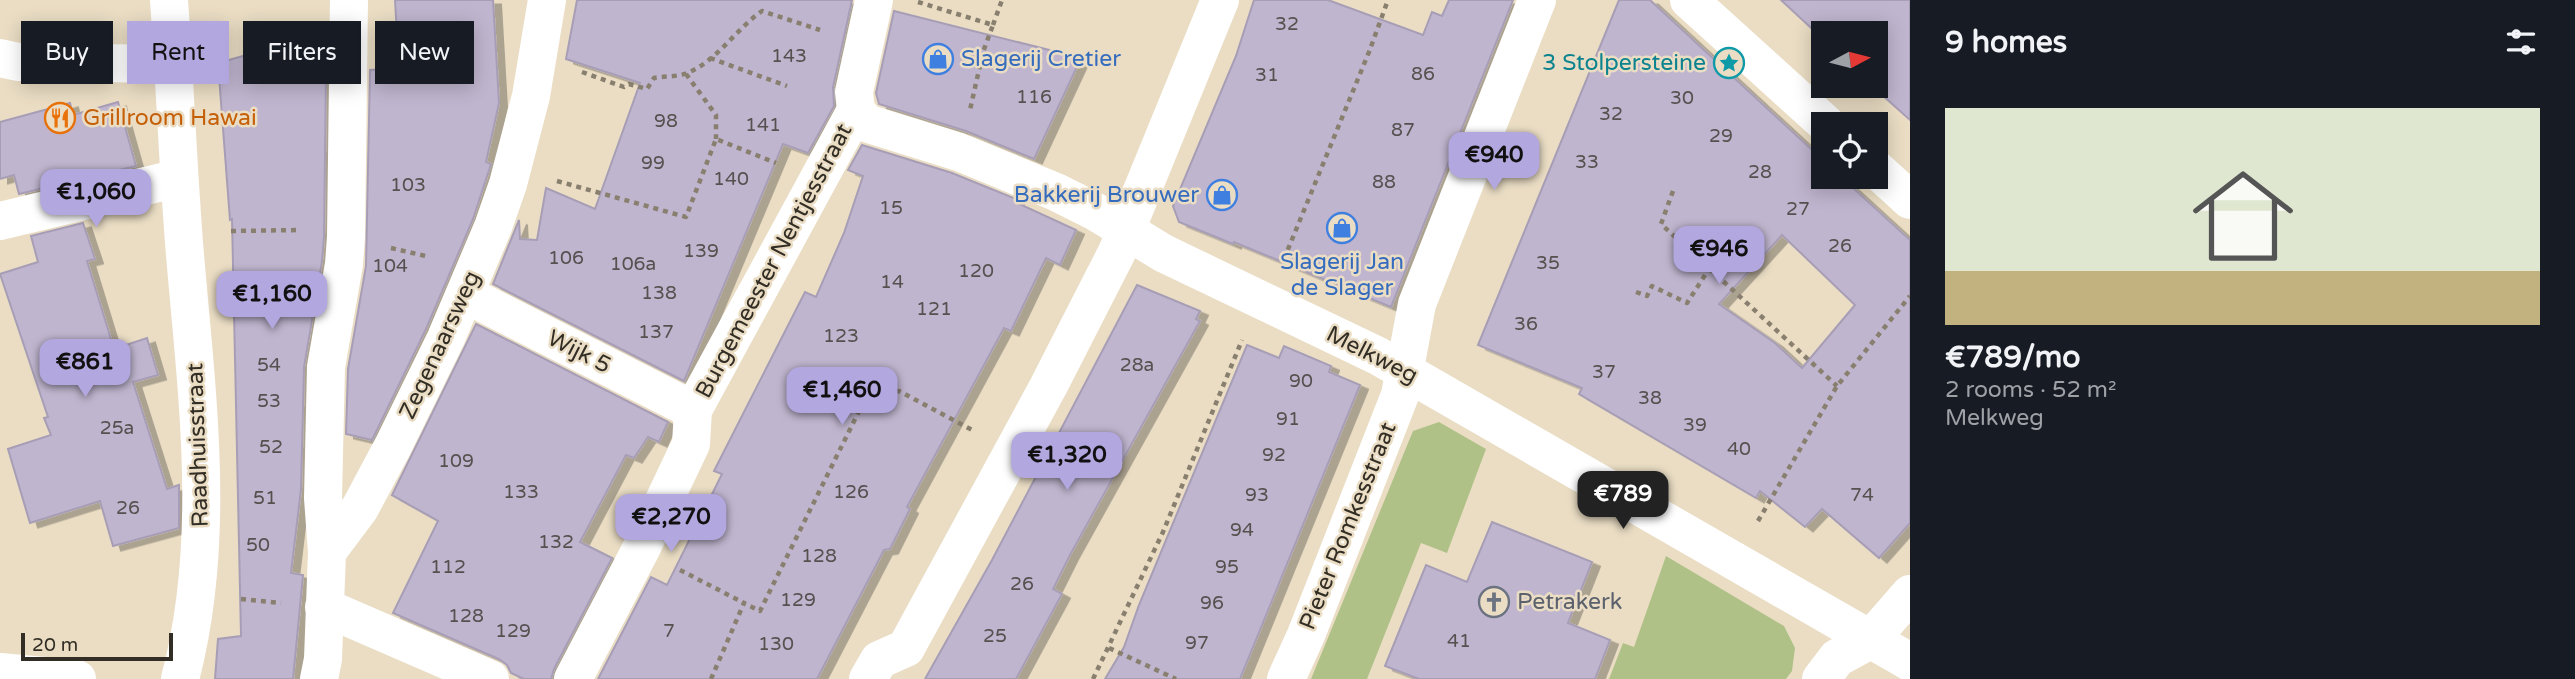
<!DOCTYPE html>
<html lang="en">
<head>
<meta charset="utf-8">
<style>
  body { margin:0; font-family:"Varela Round",sans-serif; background:#242831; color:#f1f3f6; height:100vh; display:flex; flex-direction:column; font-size:26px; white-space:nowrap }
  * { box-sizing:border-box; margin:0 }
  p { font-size:23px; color:#9ea1a6 }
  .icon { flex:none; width:38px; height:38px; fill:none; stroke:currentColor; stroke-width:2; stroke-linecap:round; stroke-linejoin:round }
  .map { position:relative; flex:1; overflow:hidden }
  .panel { display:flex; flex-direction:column; background:#171b24; width:665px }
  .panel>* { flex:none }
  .top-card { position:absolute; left:21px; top:21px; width:665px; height:63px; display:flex; gap:14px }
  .needle { width:46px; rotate:83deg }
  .tools { position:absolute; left:1811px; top:21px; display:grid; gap:14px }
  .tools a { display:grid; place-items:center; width:77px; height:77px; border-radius:0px; background:#171b24; box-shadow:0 4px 18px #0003; font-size:35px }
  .scale { position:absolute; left:21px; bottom:18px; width:152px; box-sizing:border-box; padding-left:7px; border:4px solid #332e25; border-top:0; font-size:19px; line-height:24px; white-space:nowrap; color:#332e25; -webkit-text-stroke:5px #eaddc4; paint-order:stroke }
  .price { position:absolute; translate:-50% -60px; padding:0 16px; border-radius:14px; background:#b2a7df; color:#111; font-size:23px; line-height:46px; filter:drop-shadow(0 2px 4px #0008) }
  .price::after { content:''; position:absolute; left:50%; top:42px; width:21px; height:16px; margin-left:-10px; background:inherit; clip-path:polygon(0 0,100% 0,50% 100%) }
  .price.current { background:#222; color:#fff }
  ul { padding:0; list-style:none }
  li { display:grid; align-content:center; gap:14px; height:371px; padding:0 35px }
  li span { display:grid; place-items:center; height:217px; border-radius:0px; color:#555 }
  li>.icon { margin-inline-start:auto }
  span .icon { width:126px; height:126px; fill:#fffc; stroke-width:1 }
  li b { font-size:30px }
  h2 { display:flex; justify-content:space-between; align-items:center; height:84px; padding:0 35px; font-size:30px }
  .pill { padding:0 24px; border-radius:0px; background:#171b24; box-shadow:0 4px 18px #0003; font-size:24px; line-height:63px }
  .pill.current { background:#b2a7df; color:#111 }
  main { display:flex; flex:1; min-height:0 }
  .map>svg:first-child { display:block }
  .green { fill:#b0c188 }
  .building { fill:#bfb5ce; stroke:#a79eb6; stroke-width:2; fill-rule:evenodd; filter:url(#shadow) }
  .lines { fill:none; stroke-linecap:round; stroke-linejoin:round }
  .path { stroke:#887f6f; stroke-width:4.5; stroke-dasharray:5 5; stroke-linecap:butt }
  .minor { stroke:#fff; stroke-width:38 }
  .labels { text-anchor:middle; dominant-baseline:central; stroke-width:5; stroke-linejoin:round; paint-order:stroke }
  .number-label { font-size:19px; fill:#56504f }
  .shop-label { font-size:23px; fill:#366cbe; stroke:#eaddc4; text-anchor:start }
  .culture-label { font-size:23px; fill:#0d838f; stroke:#eaddc4; text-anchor:end }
  .food-label { font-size:23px; fill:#c56008; stroke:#eaddc4; text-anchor:start }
  .street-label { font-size:23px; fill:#332e25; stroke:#eaddc4 }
  .worship-label { font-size:23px; fill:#5b616d; stroke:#eaddc4; text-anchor:start }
</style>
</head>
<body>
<main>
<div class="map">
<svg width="1910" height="679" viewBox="0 0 1910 679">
  <defs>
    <filter id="shadow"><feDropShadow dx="8" dy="4.5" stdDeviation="0" flood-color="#0004"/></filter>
  </defs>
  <rect width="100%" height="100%" fill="#eaddc4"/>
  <g class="green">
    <path d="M1439,422L1486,449L1447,553L1421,543L1367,679H1311L1413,431Z"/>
    <path d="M1666,556L1784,626L1795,648L1792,671L1786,679H1609L1623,643L1634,647Z"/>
  </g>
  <g class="building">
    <path d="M395,0H493L499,103L486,162L491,164L473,219L426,329L372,440L346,434L348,369L366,266L370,70L399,68Z"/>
    <path d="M577,0H852L833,87L834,106L808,153L783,144L684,381L493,284L519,220L520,239L537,240L546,188L595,209L640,83L566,59Z"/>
    <path d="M1254,0H1328L1423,35L1432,12L1442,16L1449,0H1513L1391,307L1234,242L1233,244L1179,222L1173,206L1236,56Z"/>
    <path d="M1619,0H1650L1824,161V177H1841L1910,240V523L1879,558L1822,509L1805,527L1760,491L1756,498L1579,394L1582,388L1478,345ZM1782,235L1855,305L1802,368L1775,343L1719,304Z"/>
    <path d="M1781,0H1910V120L1872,86H1876V33H1824V40Z"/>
    <path d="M894,11L1081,58L1034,159L966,131L879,104L876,93Z"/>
    <path d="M304,39L306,61L321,60L322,73L326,72L324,236L322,261L304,367L301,489L291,573L303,575L293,679H215L218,639L241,636L232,219L230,220L218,63Z"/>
    <path d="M118,102L136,166L19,194L14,175L0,179V122L70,103L73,115Z"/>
    <path d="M862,145L952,173L1016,199L1015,202L1076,230L1060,265L1046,258L1011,331L1004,328L907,507L910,509L890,549L884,550L817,679H598L651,577L667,585L722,474L714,471L805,292L816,297L844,233L863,176L848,170Z"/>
    <path d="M83,223L95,259L87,261L114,349L147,338L158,375L133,382L167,489L179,485V528L113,546L100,501L30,523L8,449L51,435L44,418L48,417L0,274L38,262L31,236Z"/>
    <path d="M1137,285L1200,311L1196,319L1200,321L1070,555L1053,589L1062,594L1016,679H925L992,560Z"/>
    <path d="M476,324L668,422L659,442L648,437L634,458L626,455L580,542L612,558L554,669L551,679H524L511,673L507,665L499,659L393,613L438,521L392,495Z"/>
    <path d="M1247,345L1279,358L1284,346L1331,366L1329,372L1360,385L1240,679H1105L1124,647L1139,605Z"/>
    <path d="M1492,522L1592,562L1568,623L1610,640L1595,679H1419L1385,666L1426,565L1467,582Z"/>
  </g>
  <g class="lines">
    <g class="path">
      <path d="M918,2L993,25L983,52L970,110"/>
      <path d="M993,25L1002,0"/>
      <path d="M710,58L787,86"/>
      <path d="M582,72L624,87L629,84L647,89L654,78C664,76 678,77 687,73C716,62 736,29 762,11L820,30"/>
      <path d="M686,74L716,115V139"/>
      <path d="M557,181L686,217L716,139L776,163"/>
      <path d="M1673,191L1661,224L1837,386"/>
      <path d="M231,231L300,230"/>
      <path d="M391,248L430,257"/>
      <path d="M1284,259L1369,52L1388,0"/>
      <path d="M1636,292L1647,296L1652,286L1687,303L1709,269"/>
      <path d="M1758,521L1837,386L1910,296"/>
      <path d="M680,570L744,603"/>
      <path d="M241,599L281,603"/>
      <path d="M1109,648L1176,679"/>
      <path d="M711,679L744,603L760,611L866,397L899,391L974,431"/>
      <path d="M1093,679L1163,532L1242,340"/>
    </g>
    <g class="minor">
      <path d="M169,0C175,85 178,170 185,255C197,396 217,540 180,679"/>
      <path d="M874,0L854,92L856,110L866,123L959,152L1056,192L1096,212L1163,253L1378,356L1910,662"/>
      <path d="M1689,0L1826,124"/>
      <path d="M0,58L18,62L173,64"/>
      <path d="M1876,169L1910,200"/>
      <path d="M0,221L179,178"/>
      <path d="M465,294L693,410"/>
      <path d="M327,552L323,498L326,367L344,264L346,237L349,0"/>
      <path d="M324,607L490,679"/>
      <path d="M0,672L77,679"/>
      <path d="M319,679L323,659L327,552L360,508L393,446L446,338L493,227L508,184L531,96L547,0"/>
      <path d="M573,679L641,549L691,444L693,410L856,110"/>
      <path d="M868,679L879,660L906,648L1048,387L1117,252L1220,0"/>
      <path d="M1286,679L1306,635L1400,395L1417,304L1537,0"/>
      <path d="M1821,679L1837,658L1870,640L1910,594"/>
    </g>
  </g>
  <defs>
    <g id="shop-ring" transform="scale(1.575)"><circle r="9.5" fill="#eaddc4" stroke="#3f7fe0" stroke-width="1.5"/><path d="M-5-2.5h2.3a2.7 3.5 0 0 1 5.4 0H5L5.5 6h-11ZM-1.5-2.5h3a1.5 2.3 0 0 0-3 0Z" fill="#3f7fe0"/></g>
    <g id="sight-ring" transform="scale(1.575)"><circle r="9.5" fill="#eaddc4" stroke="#0f9aa8" stroke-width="1.5"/><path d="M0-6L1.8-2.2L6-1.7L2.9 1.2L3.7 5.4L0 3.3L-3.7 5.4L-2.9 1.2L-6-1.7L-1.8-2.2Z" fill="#0f9aa8"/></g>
    <g id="restaurant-ring" transform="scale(1.575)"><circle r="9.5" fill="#eaddc4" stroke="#e8710a" stroke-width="1.5"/><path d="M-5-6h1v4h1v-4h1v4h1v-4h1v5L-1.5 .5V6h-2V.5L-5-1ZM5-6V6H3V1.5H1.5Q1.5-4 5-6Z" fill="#e8710a"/></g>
    <g id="church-ring" transform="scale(1.575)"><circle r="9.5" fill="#eaddc4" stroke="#6b7280" stroke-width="1.5"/><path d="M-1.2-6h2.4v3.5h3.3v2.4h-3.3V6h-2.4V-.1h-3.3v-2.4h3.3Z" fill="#6b7280"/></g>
  </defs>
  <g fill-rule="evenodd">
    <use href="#shop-ring" x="938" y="59"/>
    <use href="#sight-ring" x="1729" y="63"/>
    <use href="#restaurant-ring" x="60" y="118"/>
    <use href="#shop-ring" x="1222" y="195"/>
    <use href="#shop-ring" x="1342" y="228"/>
    <use href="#church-ring" x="1494" y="602"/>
  </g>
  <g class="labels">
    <g class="number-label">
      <text x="1287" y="24">32</text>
      <text x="789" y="56">143</text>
      <text x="1423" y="74">86</text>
      <text x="1267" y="75">31</text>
      <text x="1034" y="97">116</text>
      <text x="1682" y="98">30</text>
      <text x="1611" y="114">32</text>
      <text x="666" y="121">98</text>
      <text x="763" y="125">141</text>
      <text x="1403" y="130">87</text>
      <text x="1721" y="136">29</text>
      <text x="1587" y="162">33</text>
      <text x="653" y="163">99</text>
      <text x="1760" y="172">28</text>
      <text x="731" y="179">140</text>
      <text x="1384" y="182">88</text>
      <text x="408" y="185">103</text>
      <text x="891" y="208">15</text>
      <text x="1798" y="209">27</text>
      <text x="1840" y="246">26</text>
      <text x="701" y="251">139</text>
      <text x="566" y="258">106</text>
      <text x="1548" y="263">35</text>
      <text x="633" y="264">106a</text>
      <text x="390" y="266">104</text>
      <text x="976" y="271">120</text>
      <text x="892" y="282">14</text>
      <text x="659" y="293">138</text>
      <text x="934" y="309">121</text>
      <text x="1526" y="324">36</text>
      <text x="656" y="332">137</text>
      <text x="841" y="336">123</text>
      <text x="269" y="365">54</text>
      <text x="1137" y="365">28a</text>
      <text x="1604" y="372">37</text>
      <text x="1301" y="381">90</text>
      <text x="1650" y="398">38</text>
      <text x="269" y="401">53</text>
      <text x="1288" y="419">91</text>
      <text x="1695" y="425">39</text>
      <text x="117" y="428">25a</text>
      <text x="271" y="447">52</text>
      <text x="1739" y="449">40</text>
      <text x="1274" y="455">92</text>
      <text x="456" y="461">109</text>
      <text x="521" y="492">133</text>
      <text x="851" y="492">126</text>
      <text x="1257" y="495">93</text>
      <text x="1862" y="495">74</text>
      <text x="265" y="498">51</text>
      <text x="128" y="508">26</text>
      <text x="1242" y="530">94</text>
      <text x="556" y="542">132</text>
      <text x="258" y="545">50</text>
      <text x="819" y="556">128</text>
      <text x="448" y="567">112</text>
      <text x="1227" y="567">95</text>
      <text x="1022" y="584">26</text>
      <text x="798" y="600">129</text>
      <text x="1212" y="603">96</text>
      <text x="466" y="616">128</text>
      <text x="513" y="631">129</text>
      <text x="669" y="631">7</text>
      <text x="995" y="636">25</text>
      <text x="1459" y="641">41</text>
      <text x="1197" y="643">97</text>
      <text x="776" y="644">130</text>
    </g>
    <g class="shop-label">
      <text x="961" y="59">Slagerij Cretier</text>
      <text x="1199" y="195" text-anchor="end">Bakkerij Brouwer</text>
      <text x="1342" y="262" text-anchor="middle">Slagerij Jan<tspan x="1342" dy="26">de Slager</tspan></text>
    </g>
    <g class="culture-label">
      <text x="1706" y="63">3 Stolpersteine</text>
    </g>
    <g class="food-label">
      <text x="83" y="118">Grillroom Hawai</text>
    </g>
    <g class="street-label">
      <text transform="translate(774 261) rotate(-62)">Burgemeester Nentjesstraat</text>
      <text transform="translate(440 345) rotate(-65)">Zegenaarsweg</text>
      <text transform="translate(579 352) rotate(27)">Wijk 5</text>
      <text transform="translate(1372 355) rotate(27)">Melkweg</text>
      <text transform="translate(198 445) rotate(-92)">Raadhuisstraat</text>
      <text transform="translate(1348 526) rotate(-68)">Pieter Romkesstraat</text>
    </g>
    <g class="worship-label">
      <text x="1517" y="602">Petrakerk</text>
    </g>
  </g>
</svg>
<div class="tools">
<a><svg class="needle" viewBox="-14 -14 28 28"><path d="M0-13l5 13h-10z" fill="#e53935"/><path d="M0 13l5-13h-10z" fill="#9ea1a6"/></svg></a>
<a><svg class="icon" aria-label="locate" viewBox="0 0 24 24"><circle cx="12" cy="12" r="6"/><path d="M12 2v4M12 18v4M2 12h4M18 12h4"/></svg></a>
</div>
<div class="scale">20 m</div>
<b class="price" style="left:1494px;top:192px">€940</b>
<b class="price" style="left:96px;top:229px">€1,060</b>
<b class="price" style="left:1719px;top:286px">€946</b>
<b class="price" style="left:272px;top:331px">€1,160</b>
<b class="price" style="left:85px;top:399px">€861</b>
<b class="price" style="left:842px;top:427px">€1,460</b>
<b class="price" style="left:1067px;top:492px">€1,320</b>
<b class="price current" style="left:1623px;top:531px">€789</b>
<b class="price" style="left:671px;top:554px">€2,270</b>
<div class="top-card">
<a class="pill">Buy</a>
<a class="pill current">Rent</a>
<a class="pill">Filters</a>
<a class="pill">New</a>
</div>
</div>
<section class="panel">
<h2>9 homes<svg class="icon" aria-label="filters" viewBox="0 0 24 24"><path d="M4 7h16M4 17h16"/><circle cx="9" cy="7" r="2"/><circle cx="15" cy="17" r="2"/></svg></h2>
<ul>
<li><span style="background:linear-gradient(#dfe7d0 75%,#c2b280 0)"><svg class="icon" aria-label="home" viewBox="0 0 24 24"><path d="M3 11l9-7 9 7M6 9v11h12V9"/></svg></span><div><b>€789/mo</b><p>2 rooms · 52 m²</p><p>Melkweg</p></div></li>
</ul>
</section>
</main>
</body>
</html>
